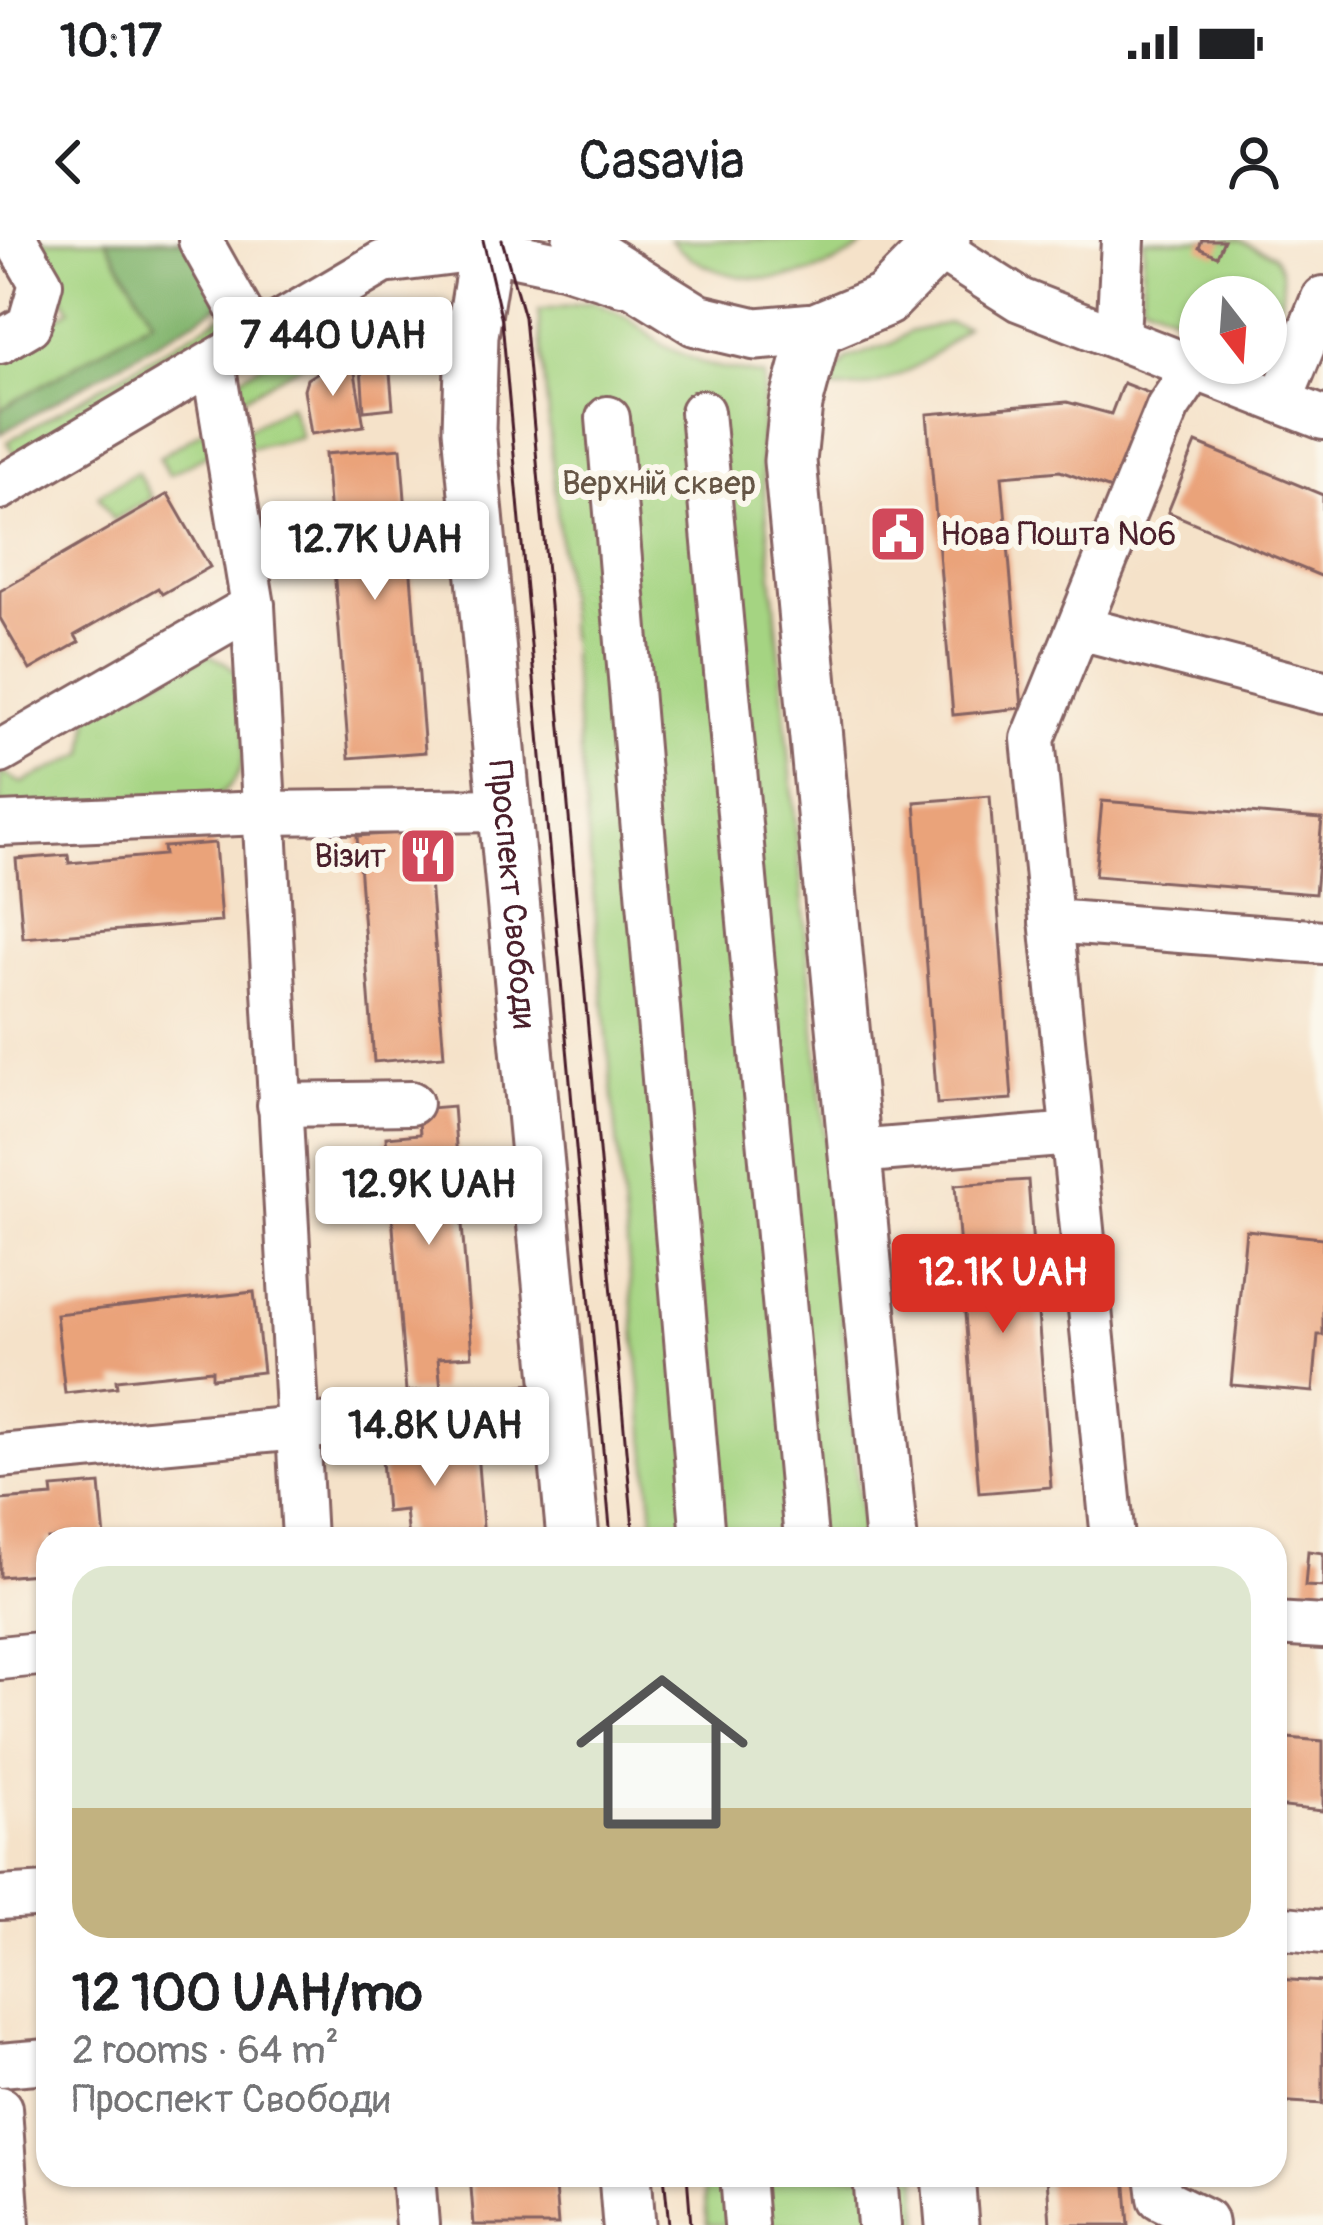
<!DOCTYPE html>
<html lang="en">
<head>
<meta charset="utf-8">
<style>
  body { margin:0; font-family:Pangolin,sans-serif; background:#f2f2f2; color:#202124; height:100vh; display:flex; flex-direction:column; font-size:45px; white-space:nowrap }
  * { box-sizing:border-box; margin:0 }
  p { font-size:39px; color:#757577 }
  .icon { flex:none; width:66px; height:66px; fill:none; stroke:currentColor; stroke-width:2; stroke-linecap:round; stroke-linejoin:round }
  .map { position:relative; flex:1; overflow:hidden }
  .drawer { position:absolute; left:36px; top:1287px; width:1251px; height:660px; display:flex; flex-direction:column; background:#fff; border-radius:36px; box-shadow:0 3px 9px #0004 }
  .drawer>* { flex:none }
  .needle { width:78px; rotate:163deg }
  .fabs { position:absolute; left:1179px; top:36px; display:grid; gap:24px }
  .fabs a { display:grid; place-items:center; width:108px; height:108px; border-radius:50%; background:#fff; box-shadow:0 3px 9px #0004; font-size:60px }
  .price { position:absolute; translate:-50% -102px; padding:0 27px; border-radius:12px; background:#fff; color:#222; font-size:39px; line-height:78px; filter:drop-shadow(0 3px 6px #0008) }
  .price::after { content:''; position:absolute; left:50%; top:72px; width:36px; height:27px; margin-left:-18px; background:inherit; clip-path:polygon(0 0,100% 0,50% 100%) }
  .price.current { background:#d93025; color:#fff }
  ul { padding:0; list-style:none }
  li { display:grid; align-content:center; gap:24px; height:636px; padding:0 36px }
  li+li { border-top:3px solid #e0e0e0 }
  li span { display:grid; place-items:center; height:372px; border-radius:36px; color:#555 }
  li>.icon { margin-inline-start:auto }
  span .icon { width:216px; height:216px; fill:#fffc; stroke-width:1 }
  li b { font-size:51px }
  .status { display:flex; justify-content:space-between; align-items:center; height:84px; padding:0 60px; background:#fff; direction:ltr }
  .status svg { height:33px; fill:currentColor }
  header { display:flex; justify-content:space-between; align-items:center; height:156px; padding:0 36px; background:#fff; font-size:54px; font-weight:600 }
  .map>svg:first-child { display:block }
  .green { fill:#a5d482; stroke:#787a56; stroke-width:3 }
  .forest { fill:#84b670; stroke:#676a4e; stroke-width:3 }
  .building { fill:#eaa37a }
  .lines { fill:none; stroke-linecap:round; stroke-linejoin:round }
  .minor-casing { stroke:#866362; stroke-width:48 }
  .major-casing { stroke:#866362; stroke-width:57 }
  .minor { stroke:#fff; stroke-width:42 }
  .major { stroke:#fff; stroke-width:51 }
  .tram { stroke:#4a1f2b; stroke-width:3 }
  .labels { text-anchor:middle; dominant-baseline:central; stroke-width:12; stroke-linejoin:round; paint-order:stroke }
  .park-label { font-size:33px; fill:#655545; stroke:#fbf7ec }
  .poi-label { font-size:33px; fill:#4a1f2b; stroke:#fbf7ec; text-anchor:start }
  .street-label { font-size:33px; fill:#4a1f2b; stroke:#fbf7ec }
</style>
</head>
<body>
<div class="status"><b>10:17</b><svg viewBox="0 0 49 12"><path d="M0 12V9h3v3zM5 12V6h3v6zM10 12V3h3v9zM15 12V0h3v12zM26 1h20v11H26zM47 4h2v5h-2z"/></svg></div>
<header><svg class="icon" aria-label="back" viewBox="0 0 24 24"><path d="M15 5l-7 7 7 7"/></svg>Casavia<svg class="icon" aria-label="person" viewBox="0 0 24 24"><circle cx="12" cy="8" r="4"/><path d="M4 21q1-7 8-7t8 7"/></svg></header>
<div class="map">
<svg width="1323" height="1985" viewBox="0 0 1323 1985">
  <rect width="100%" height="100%" fill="#fbf7ec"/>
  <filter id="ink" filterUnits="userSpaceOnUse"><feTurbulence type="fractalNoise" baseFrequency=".00833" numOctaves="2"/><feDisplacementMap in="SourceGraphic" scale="24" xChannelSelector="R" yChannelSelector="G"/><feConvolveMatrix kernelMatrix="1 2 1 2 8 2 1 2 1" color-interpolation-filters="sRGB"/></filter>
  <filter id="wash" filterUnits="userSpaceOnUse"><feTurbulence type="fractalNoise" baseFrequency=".004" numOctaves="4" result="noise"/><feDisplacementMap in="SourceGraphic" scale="48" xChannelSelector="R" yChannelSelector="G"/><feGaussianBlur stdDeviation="2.7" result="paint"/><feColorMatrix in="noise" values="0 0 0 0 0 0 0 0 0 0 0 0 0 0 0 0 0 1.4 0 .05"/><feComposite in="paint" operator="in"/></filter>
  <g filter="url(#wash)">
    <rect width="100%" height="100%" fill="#f5e2c9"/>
    <g class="green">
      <path d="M27,0H106L153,79L0,170V114L70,69Z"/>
      <path d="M670,0H870C818,48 721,55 670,0Z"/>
      <path d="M1144,0H1238L1274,15C1292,44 1279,69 1266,98V57H1200V86L1142,61Z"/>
      <path d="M593,62L628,78L664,106L707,125L764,136L761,216L863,1299H655L538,71Z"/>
      <path d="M234,69L230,96L19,222L7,202Z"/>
      <path d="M948,83L966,87C929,122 879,156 826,148L847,119L894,103L909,92Z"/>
      <path d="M322,89V113L236,162L242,136Z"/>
      <path d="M290,165L301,197L244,209L243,191Z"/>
      <path d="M209,187L212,212L169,235L159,217Z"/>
      <path d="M137,232L152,258L113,280L98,255Z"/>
      <path d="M209,415L226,423L238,435C241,475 259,532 218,556L0,578V532L22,543L85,514L90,472Z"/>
      <path d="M703,1935H917L921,1985H707Z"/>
    </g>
    <path class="forest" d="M106,0H196L224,63L0,194V170L153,79Z"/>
    <g id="blocks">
      <g class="building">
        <path d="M1202,0H1224L1217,16L1199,8Z"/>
        <path d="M388,110L393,168L364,171L360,112Z"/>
        <path d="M339,119L354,127L364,186L311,194L304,149L307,139Z"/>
        <path d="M1123,143L1149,153L1152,167L1126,239L1116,235L1111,249L1060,231L1002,236L1022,468L953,475L927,174L1067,162L1111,174Z"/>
        <path d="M1196,203L1323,255V337L1168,272Z"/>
        <path d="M401,208L425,512L349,518L325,214Z"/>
        <path d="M168,254L210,327L162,354L158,348L75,395L79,402L30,430L0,378V351Z"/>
        <path d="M990,556L1012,859L937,864L915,562Z"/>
        <path d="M1102,561L1322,579L1315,654L1095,636Z"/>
        <path d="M426,591L444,816L374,822L357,596Z"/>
        <path d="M215,603L221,682L23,698L16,619L68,615L69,623L80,622L164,615L163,607Z"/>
        <path d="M453,866L472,1116L438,1118L441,1150L406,1152L386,897L420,894L418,869Z"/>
        <path d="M1028,940L1051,1247L979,1253L955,945Z"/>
        <path d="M1246,990L1323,998V1095H1318L1313,1152L1231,1145Z"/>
        <path d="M254,1052L263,1132L212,1138V1130L116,1140L117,1147L65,1153L56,1074Z"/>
        <path d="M476,1200L484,1299H408L405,1270L386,1272L381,1207Z"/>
        <path d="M100,1244L105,1299H48V1333L0,1337V1260L53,1256L52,1248Z"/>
        <path d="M1308,1311L1323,1313V1347L1305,1346Z"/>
        <path d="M1275,1497L1323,1501V1571L1275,1566Z"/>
        <path d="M1275,1739L1323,1742V1864L1275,1861Z"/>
        <path d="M470,1935H554L558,1985H474Z"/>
        <path d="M1047,1935H1125L1129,1985H1050Z"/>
      </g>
    </g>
  </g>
  <g filter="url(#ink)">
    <use href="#blocks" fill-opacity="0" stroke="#866362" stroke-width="3"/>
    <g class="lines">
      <g class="minor-casing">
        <g id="minor">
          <path d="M200,0L255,98"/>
          <path d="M476,0L486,9L563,25L622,44"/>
          <path d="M940,9L1020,60L1323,178"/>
          <path d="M1118,97L1123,0"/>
          <path d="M0,102L29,85L41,43L16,0"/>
          <path d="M213,123L253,366L304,1299"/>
          <path d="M1281,160L1323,58"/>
          <path d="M702,172L806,1299"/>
          <path d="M608,178L703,1299"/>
          <path d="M0,248L383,22L486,9"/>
          <path d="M1080,388L1323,452"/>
          <path d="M0,512L253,366"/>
          <path d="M0,584L262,573L506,570"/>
          <path d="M1051,681L1323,702"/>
          <path d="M279,865L411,863"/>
          <path d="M855,912L1073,894"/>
          <path d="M0,1216C187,1197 375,1182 562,1164"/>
          <path d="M1113,1299L1033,499L1168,167L1195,127"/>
          <path d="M1275,1384L1323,1387"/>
          <path d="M0,1418L48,1413"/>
          <path d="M0,1658L48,1655"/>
          <path d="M1275,1687L1323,1692"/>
          <path d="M0,1825L48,1821"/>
          <path d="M0,1868L8,1985"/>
          <path d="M413,1935L417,1985"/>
          <path d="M742,1935L746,1985"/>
          <path d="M875,1935L879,1985"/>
          <path d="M1157,1935L1160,1958L1205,1980L1206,1985"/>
        </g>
      </g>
      <g class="major-casing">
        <g id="major">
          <path id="s1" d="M493,0L486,9L472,95L469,189L573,1299"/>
          <path d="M579,0L588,12L697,80L756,94L816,89L885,60L944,0"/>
          <path d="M816,89L796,164L790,221L891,1299"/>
          <path d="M625,1935L629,1985"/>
          <path d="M948,1935L952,1985"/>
        </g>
      </g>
      <use href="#minor" class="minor"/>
      <use href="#major" class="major"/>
      <g class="tram">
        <path d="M483,0L502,81L611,1299"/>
        <path d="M502,0L524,77L634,1299"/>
        <path d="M664,1935L669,1985"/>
        <path d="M687,1935L691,1985"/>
      </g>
    </g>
  </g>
  <defs>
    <g id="civic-square" transform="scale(3)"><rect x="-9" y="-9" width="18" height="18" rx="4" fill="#d1495b" stroke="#fbf7ec"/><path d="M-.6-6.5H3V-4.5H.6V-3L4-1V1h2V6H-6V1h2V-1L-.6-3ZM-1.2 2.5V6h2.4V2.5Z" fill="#fff"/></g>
    <g id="restaurant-square" transform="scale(3)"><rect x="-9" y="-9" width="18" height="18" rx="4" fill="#d1495b" stroke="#fbf7ec"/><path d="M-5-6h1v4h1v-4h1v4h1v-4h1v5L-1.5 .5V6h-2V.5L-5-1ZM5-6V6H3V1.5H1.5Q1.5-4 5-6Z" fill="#fff"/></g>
  </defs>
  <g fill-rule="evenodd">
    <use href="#civic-square" x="898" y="294"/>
    <use href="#restaurant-square" x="428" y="616"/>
  </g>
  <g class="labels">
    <g class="park-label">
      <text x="659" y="243">Верхній сквер</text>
    </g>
    <g class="poi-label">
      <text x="940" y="294">Нова Пошта №6</text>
      <text x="386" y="616" text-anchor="end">Візит</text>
    </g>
    <g class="street-label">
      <text stroke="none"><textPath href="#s1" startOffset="660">Проспект Свободи</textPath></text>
    </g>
  </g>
</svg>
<div class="fabs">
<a><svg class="needle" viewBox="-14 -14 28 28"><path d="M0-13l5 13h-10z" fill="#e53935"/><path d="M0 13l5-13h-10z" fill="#757577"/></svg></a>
</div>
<b class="price" style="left:333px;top:159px">7 440 UAH</b>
<b class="price" style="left:375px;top:363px">12.7K UAH</b>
<b class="price" style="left:429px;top:1008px">12.9K UAH</b>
<b class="price current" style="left:1003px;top:1096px">12.1K UAH</b>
<b class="price" style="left:435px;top:1249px">14.8K UAH</b>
<section class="drawer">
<ul>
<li><span style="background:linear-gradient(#dfe7d0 65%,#c2b280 0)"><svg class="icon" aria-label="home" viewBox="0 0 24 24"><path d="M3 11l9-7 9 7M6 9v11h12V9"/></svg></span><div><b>12 100 UAH/mo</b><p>2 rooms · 64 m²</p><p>Проспект Свободи</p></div></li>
</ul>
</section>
</div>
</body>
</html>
